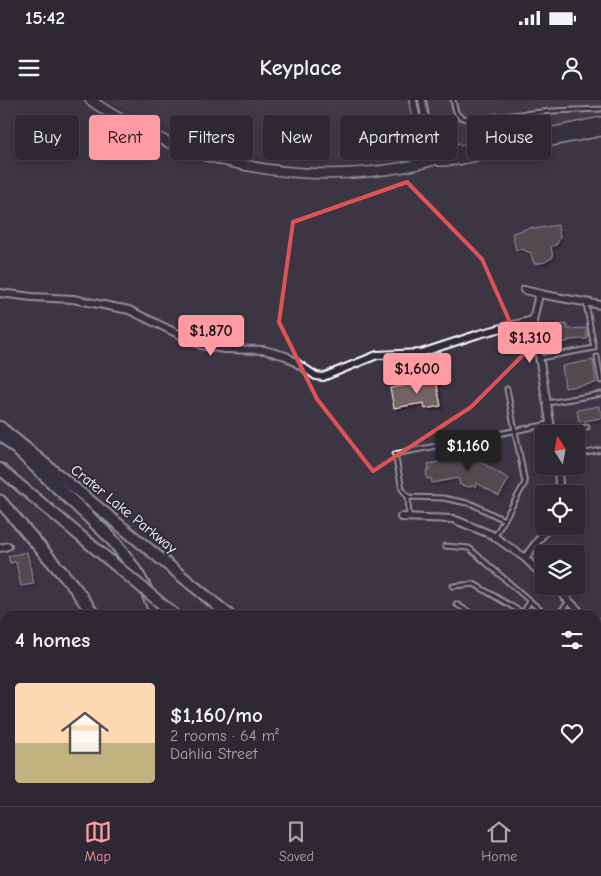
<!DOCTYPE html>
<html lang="en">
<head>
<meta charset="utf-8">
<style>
  body { margin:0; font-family:"Comic Neue",sans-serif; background:#3a343f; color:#f1f3f6; height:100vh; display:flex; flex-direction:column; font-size:19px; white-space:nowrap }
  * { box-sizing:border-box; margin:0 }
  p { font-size:16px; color:#a7a6ac }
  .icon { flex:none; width:28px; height:28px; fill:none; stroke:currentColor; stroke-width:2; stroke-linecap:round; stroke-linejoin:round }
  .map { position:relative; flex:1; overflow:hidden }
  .panel { position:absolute; left:0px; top:510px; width:601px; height:196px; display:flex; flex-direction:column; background:#2e2833; border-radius:15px 15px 0 0; box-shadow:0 2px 8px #0003,0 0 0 1px #49444e }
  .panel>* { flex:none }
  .top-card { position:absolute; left:15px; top:15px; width:571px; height:45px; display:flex; gap:10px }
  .needle { width:32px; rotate:349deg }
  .tools { position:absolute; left:535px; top:325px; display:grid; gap:10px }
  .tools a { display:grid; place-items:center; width:50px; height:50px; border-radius:5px; background:#2e2833; box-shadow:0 2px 8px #0003,0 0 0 1px #49444e; font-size:25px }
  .price { position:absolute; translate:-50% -42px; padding:0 11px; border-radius:5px; background:#ff9aa2; color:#111; font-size:16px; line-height:32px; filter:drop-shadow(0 1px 2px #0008) }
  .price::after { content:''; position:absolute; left:50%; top:30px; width:15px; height:11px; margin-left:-8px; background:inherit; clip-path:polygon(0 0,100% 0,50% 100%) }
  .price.on { background:#222; color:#fff }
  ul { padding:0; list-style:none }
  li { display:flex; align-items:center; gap:15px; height:125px; padding:0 15px }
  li+li { border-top:1px solid #49444e }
  li span { display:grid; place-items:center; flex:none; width:140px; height:100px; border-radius:5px; color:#555 }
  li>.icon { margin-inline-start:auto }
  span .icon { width:60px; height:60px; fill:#fffc; stroke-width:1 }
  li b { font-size:21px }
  h2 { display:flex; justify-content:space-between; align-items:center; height:60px; padding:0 15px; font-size:21px }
  .tag { padding:0 18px; border-radius:5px; background:#2e2833; box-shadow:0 2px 8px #0003,0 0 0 1px #49444e; font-size:18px; line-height:45px }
  .tag.on { background:#ff9aa2; color:#111 }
  .status { display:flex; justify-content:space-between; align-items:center; height:35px; padding:0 25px; background:#2e2833; direction:ltr }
  .status svg { height:14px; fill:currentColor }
  header { display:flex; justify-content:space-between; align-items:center; height:65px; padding:0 15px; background:#2e2833; font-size:22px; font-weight:800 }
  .menu { display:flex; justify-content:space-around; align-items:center; height:70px; border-top:1px solid #49444e; background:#2e2833; font-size:14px; color:#a7a6ac }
  .menu a { display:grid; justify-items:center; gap:2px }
  .menu .on { color:#ff9aa2 }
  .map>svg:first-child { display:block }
  .built { fill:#4d434c }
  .building { fill:#736360; stroke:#fff; filter:url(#shadow) }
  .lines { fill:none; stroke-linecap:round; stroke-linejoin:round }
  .lane-casing { stroke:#fff; stroke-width:7 }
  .street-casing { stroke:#fff; stroke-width:10 }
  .secondary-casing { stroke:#fff; stroke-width:12 }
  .primary-casing { stroke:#fff; stroke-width:14 }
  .highway-casing { stroke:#fff; stroke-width:15 }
  .lane { stroke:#2f2a3d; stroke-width:3 }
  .street { stroke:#2f2a3d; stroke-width:6 }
  .secondary { stroke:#2f2a3d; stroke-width:9 }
  .primary { stroke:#2f2a3d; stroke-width:10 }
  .highway { stroke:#2f2a3d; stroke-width:11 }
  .primary-bridge-casing { stroke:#fff; stroke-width:14; stroke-linecap:butt }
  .primary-bridge { stroke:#2f2a3d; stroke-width:10 }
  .marked { fill:none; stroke:#de5353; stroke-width:4; stroke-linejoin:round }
  .labels { text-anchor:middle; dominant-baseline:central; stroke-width:4; stroke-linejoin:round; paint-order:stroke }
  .street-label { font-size:15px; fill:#fff; stroke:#2f2a3d }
</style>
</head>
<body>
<div class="status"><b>15:42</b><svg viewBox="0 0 49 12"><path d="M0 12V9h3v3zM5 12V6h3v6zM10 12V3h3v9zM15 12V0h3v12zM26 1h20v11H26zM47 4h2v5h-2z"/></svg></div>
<header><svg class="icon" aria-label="menu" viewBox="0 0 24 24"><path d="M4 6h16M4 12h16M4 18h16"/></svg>Keyplace<svg class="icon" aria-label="person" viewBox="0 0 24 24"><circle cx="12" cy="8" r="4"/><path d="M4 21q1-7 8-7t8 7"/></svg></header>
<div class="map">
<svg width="601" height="706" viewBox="0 0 601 706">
  <defs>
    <filter id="shadow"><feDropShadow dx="2" dy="2" stdDeviation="1" flood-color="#0009"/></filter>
  </defs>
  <rect width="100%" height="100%" fill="#3d3544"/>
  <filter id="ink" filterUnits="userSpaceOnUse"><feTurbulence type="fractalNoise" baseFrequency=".02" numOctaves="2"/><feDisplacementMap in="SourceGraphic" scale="10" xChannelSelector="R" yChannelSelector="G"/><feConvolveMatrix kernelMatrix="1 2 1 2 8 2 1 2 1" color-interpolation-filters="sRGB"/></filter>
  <g filter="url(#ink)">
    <g class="built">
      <path d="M109,0H601V16L402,59L357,62L269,58L210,45L161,26Z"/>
      <path d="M601,539V635L596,630V543Z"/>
    </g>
    <g class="building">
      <path d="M558,125L560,138L557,144L551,147L553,157L545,162L534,164L531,153L521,149L516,150L512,133L533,127V129Z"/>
      <path d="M567,224V229L587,228V239L568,240V242L556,243L555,225Z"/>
      <path d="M593,260L596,283L565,288L562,266Z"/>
      <path d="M436,280L441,306L425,309L424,303L394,308L390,288Z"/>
      <path d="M599,306V310H601V318L579,322L577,310Z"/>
      <path d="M462,347L482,349L481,362L509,379L499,396L477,383L475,387L472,385L471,387L460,385L458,378L432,383L431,378L427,379L426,370H429L428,364L461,357Z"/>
      <path d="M27,452L34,484L21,486L16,462L10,463L8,456Z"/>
    </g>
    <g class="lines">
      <g class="lane-casing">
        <g id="lane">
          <path d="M453,0C456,12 455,17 468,19L553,11L601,9"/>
          <path d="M597,257L601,281"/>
          <path d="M540,258L594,248L586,203"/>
          <path d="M547,303L601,294"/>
          <path d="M552,333L587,327"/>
          <path d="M576,355L601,350"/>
          <path d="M408,397L409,416"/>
          <path d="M504,420L472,404L443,398L408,397L402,389L395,354L549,324"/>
          <path d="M495,436L525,383L507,289"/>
          <path d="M445,446L469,448L546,515"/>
          <path d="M453,486L474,484L523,513L530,501"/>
          <path d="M456,504L474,515"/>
          <path d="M557,515L569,502"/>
          <path d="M596,622L601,624"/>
        </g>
      </g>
      <g class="street-casing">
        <g id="street">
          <path d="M413,0L420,36L430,61"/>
          <path d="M422,0L428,35L429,55"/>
          <path d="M524,190L545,195L601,205"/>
          <path d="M0,193L32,197L73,199L129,210L201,245L224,249L264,250L286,256L316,276L323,277L377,255L421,253L479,234L533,220"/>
          <path d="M539,194L533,220L552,334"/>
          <path d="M557,366L559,382L557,394"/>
          <path d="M401,417L453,419L492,435L525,458L544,477"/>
          <path d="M0,448L8,446"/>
          <path d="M525,458L549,426"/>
          <path d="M554,486L583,515"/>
          <path d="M596,527L601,522"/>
        </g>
      </g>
      <g class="secondary-casing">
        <g id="secondary">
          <path d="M90,0C169,55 270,81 367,72C388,70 410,67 431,61C440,58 450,54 460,51C474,47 489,45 504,42C536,36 569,29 601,22"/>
          <path d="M427,24L436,36L460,51"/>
          <path d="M440,61L457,60L601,31"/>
          <path d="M596,666L601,660"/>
          <path d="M596,685L601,680"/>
          <path d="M561,706L565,701"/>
          <path d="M577,706L581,701"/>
        </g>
      </g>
      <g class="primary-casing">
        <g id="primary">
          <path d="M0,327L229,515"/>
          <path d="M0,369L114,464"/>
          <path d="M397,701L403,706"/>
          <path d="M453,701L459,706"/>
        </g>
      </g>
      <g class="highway-casing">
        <g id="highway">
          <path d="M0,333L109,436C129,459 147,485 156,515"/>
          <path d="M0,401L75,488L94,515"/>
          <path d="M169,701V706"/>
          <path d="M179,701V706"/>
          <path d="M191,706L192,701"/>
        </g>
      </g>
      <use href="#lane" class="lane"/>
      <use href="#street" class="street"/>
      <use href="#secondary" class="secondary"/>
      <use href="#primary" class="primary"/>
      <use href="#highway" class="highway"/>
      <g class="primary-bridge-casing">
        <path id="primary-bridge" d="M114,464L175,515"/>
      </g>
      <use href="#primary-bridge" class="primary-bridge"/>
    </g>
  </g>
  <path d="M0 0H601V706H0ZM407,82L482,159L524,254L471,307L373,371L317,299L279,222L293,122Z" fill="#3d3544" fill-opacity=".55" fill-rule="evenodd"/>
  <path class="marked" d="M407,82L482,159L524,254L471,307L373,371L317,299L279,222L293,122Z"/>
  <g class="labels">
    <g class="street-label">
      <text transform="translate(124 409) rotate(39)">Crater Lake Parkway</text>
    </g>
  </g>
</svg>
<div class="tools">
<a><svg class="needle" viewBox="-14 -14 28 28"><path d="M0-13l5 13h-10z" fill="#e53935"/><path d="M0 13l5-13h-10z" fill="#a7a6ac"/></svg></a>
<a><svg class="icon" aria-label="locate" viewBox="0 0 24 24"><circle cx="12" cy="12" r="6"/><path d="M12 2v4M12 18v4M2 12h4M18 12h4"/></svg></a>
<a><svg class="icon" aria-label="layers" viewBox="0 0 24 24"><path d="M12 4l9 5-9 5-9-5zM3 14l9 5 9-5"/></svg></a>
</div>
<b class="price" style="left:211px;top:257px">$1,870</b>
<b class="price" style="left:530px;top:264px">$1,310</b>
<b class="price" style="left:417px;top:295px">$1,600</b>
<b class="price on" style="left:468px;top:372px">$1,160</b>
<div class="top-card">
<a class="tag">Buy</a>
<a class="tag on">Rent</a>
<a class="tag">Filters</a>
<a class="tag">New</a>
<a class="tag">Apartment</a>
<a class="tag">House</a>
</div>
<section class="panel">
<h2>4 homes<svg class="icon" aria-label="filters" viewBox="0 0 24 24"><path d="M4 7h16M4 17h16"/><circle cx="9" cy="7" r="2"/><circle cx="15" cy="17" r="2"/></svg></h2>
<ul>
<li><span style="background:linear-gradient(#ffd9b3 60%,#c2b280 0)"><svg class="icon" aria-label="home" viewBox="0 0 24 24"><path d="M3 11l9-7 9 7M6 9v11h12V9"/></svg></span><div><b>$1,160/mo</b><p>2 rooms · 64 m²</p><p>Dahlia Street</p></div><svg class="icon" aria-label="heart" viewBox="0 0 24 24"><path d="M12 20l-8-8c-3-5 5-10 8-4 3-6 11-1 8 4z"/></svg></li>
</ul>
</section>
</div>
<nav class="menu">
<a class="on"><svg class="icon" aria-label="map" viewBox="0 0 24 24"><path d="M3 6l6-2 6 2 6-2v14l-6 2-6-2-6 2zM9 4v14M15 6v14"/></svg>Map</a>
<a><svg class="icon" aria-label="saved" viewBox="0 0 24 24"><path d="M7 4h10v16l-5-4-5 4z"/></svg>Saved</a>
<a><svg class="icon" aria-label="home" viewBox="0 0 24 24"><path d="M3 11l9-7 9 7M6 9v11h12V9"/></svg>Home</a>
</nav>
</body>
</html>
